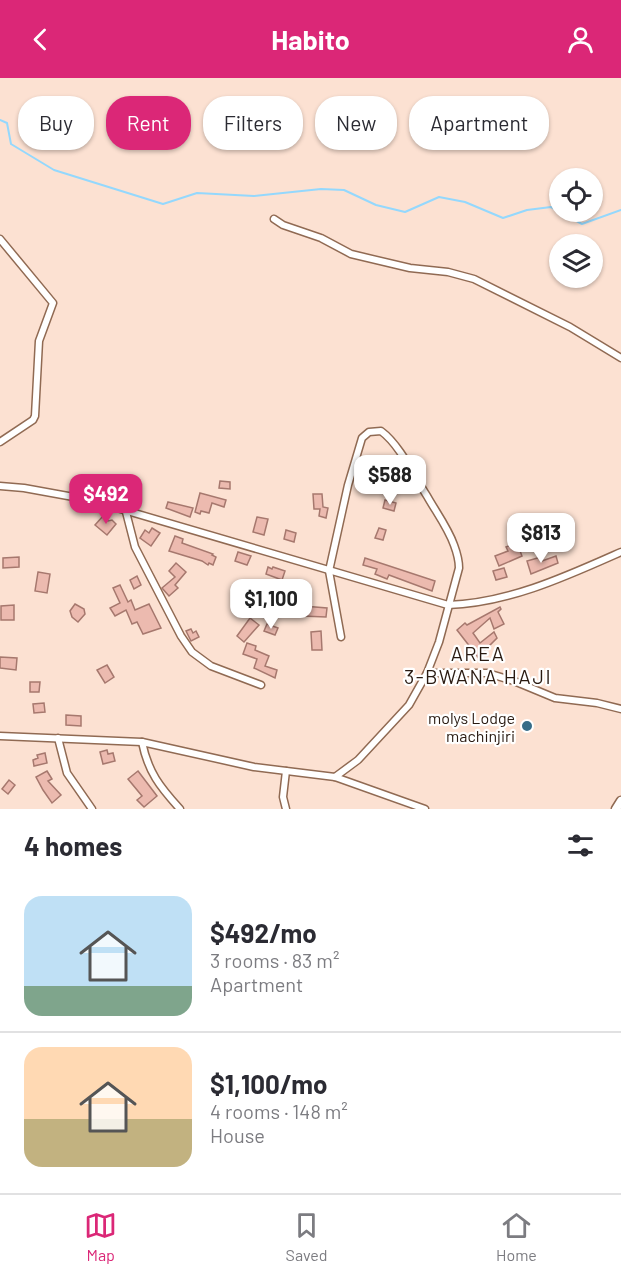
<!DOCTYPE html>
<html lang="en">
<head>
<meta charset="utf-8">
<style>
  body { margin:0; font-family:Barlow,sans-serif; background:#f2f2f3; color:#2b2b33; height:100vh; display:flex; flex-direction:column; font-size:22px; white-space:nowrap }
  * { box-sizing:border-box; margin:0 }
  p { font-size:20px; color:#7c7c81 }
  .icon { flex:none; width:33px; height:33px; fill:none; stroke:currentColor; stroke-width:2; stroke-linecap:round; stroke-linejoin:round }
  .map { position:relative; height:731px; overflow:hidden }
  .details { display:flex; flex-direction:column; background:#fff; flex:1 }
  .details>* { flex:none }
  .hud { position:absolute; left:18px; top:18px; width:585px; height:54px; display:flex; gap:12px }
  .tools { position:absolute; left:549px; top:90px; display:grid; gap:12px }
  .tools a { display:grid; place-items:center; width:54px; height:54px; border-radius:50%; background:#fff; box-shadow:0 2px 4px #0004; font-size:30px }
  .price { position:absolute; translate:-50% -51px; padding:0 14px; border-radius:12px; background:#fff; color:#222; font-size:20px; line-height:39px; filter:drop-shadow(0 2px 3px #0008) }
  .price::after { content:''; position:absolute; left:50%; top:36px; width:18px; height:14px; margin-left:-9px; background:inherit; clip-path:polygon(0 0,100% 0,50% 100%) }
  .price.selected { background:#db2777; color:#fff }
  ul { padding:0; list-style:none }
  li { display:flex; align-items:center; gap:18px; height:150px; padding:0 24px }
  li+li { border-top:2px solid #e1e1e2 }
  li span { display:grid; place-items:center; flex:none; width:168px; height:120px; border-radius:18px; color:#555 }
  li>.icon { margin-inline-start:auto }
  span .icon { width:72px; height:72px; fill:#fffc; stroke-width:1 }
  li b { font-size:26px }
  h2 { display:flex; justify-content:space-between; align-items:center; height:72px; padding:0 24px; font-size:26px }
  .tag { padding:0 21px; border-radius:24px; background:#fff; box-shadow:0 2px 4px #0004; font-size:21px; line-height:54px }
  .tag.selected { background:#db2777; color:#fff }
  header { display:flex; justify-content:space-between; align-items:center; height:78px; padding:0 24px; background:#db2777; color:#fff; font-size:27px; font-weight:700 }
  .tab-bar { display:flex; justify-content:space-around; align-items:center; height:84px; border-top:2px solid #e1e1e2; background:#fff; font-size:16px; color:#7c7c81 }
  .tab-bar a { display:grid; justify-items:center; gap:3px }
  .tab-bar .selected { color:#db2777 }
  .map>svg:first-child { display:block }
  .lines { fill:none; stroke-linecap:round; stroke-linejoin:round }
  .stream { stroke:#94d8fd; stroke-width:2 }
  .building { fill:#ecbaaf; stroke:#a6786e; stroke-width:1.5 }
  .street-casing { stroke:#906a53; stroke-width:9 }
  .secondary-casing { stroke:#906a53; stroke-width:11 }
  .street { stroke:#fff; stroke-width:6 }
  .secondary { stroke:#fff; stroke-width:8 }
  .poi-dot { fill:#366c88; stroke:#fff; stroke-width:2 }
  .labels { text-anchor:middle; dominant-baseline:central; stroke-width:4.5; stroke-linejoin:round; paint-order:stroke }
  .poi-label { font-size:16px; fill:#291a11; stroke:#fff; text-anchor:end }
  .quarter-label { font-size:20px; letter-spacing:1.5px; fill:#291a11; stroke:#fff }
</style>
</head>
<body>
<header><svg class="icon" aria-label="back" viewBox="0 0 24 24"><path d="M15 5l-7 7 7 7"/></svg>Habito<svg class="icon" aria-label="person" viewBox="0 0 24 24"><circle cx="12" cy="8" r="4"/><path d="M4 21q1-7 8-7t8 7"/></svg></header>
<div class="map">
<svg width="621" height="731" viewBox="0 0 621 731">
  <rect width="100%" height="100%" fill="#fce1d2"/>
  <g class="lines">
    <path class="stream" d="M0,42L7,45L11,66L54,92L163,126L197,115L254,118L321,111L344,112L376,127L405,134L439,119L465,124L503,140L527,132L551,129L582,146L621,132"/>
  </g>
  <g class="building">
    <path d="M220,403L230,404V411L219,410Z"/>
    <path d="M200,415L226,422L224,429L212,425L209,435L201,433L200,436L195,434Z"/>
    <path d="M313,416H322L323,429L328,430L326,440L319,438L320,431H314Z"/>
    <path d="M385,422L396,425L394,433L383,430Z"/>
    <path d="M168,424L193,430L190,439L166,430Z"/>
    <path d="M103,438L108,443L112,442L116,446L107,457L95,447Z"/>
    <path d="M257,439L268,441L264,457L253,454Z"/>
    <path d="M152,450L160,455L151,468L140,460L145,452L149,455Z"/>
    <path d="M379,450L386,452L383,462L375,460Z"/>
    <path d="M286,452L296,455L294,464L284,461Z"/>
    <path d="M175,458L183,461L182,465L213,476L212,477L216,479L213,487L209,485L208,487L202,483L169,473Z"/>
    <path d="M517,465L522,478L499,488L495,478L508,473L506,469Z"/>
    <path d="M238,474L251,478L247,487L235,483Z"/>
    <path d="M556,478L558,485L531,496L527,483L541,479L542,483Z"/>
    <path d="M19,479V489L3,490V480Z"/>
    <path d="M365,480L435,503L432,513L389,497L387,501L375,496L377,491L363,487Z"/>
    <path d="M176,485L186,494L175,507L178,510L169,518L162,510L175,499L169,493Z"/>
    <path d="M268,489L272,491L273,489L285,493L282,502L266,496Z"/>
    <path d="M504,490L507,499L496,502L493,493Z"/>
    <path d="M38,494L50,496L47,515L35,513Z"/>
    <path d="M137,498L141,507L134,511L130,502Z"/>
    <path d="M120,507L128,524L131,522L135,532L149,526L161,550L143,556L137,544L132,546L126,532L115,538L110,530L120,525L113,510Z"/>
    <path d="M75,526L84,531L85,536L78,544L72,539L70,533Z"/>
    <path d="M14,527V542H1V528Z"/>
    <path d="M303,528L327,530L326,539L302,538Z"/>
    <path d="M500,529L501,531L498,534L504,546L494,551L490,540L473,555L480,565L494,554L497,560L478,579L457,552L465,545L467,547Z"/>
    <path d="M250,540L259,547L244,564L237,558Z"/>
    <path d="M267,546L278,550L275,557L264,553Z"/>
    <path d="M191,551L193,555L196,553L199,559L191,563L186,553Z"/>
    <path d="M321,553L322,572H312L311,554Z"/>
    <path d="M247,565L256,568L255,572L269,578L265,588L277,592L275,600L254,590L257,581L243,576Z"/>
    <path d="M0,579L17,580L16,592L0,590Z"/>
    <path d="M107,587L114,599L105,605L97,592Z"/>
    <path d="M30,604H40L39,614H30Z"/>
    <path d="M44,625L45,634L34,635L33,626Z"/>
    <path d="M66,637L81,638V648L66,647Z"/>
    <path d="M107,672L108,676L113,675L115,683L103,686L100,674Z"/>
    <path d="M45,675L47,685L34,688L33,682L38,680L37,677Z"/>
    <path d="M47,693L52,701L48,703L61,717L52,725L43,712L36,699Z"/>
    <path d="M138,693L157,718L144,729L137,722L142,718L128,701Z"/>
    <path d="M9,702L15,707L8,716L2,711Z"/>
  </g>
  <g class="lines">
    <g class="street-casing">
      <g id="street">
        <path d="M274,141L283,147L321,160L351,176L410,190L448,194L474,201L570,249L621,280"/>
        <path d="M0,161L53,225L39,263L35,338L33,342L0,364"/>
        <path d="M0,408L24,410L90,422L448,527C509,525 567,498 621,474"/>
        <path d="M126,434L135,469L181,558L192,574L211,588L261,607"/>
        <path d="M427,595H487L514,603L555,620L597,625L621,631"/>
        <path d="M0,658L142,664L254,689L335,699L425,731"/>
        <path d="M58,660L67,695L92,731"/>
        <path d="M142,664C148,694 160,709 180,731"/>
        <path d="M286,693L283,719L286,731"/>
        <path d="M335,699L358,682L409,627L427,595L439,564L459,490C459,482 457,475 454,467C448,450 436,434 427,418C414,398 400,367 381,353L369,354L362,360L348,407L329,493L341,559"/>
      </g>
    </g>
    <g class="secondary-casing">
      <path id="secondary" d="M616,731L621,723"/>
    </g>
    <use href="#street" class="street"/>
    <use href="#secondary" class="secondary"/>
  </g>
  <circle class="poi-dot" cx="527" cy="648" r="6"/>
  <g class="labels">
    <g class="poi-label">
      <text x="515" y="639">molys Lodge<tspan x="515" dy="18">machinjiri</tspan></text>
    </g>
    <g class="quarter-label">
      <text x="478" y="575">AREA<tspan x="478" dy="23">3-BWANA HAJI</tspan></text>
    </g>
  </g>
</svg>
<div class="tools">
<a><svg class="icon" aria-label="locate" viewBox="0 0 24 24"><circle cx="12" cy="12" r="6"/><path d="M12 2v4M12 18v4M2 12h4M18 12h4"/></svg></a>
<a><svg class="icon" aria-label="layers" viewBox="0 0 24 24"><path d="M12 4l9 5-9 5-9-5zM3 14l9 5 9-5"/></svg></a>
</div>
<b class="price" style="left:390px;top:428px">$588</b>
<b class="price selected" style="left:106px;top:447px">$492</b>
<b class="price" style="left:541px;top:486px">$813</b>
<b class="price" style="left:271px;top:552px">$1,100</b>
<div class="hud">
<a class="tag">Buy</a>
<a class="tag selected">Rent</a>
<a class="tag">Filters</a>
<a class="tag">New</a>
<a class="tag">Apartment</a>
</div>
</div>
<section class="details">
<h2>4 homes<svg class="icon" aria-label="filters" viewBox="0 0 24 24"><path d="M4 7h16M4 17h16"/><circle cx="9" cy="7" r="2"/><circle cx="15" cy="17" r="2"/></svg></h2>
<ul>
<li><span style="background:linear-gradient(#bfe0f5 75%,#7fa58c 0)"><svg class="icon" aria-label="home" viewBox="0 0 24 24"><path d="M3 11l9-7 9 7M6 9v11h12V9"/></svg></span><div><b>$492/mo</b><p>3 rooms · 83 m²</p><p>Apartment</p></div></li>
<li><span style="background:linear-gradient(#ffd9b3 60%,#c2b280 0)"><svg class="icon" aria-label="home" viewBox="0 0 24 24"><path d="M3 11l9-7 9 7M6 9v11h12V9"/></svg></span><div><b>$1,100/mo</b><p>4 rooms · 148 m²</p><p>House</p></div></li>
</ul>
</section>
<nav class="tab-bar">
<a class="selected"><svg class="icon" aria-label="map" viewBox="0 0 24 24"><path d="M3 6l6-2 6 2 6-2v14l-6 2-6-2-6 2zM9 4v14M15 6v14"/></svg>Map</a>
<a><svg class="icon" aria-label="saved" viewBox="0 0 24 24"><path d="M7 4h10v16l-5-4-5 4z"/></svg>Saved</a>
<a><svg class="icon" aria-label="home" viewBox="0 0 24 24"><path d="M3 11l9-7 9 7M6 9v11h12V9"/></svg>Home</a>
</nav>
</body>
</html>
